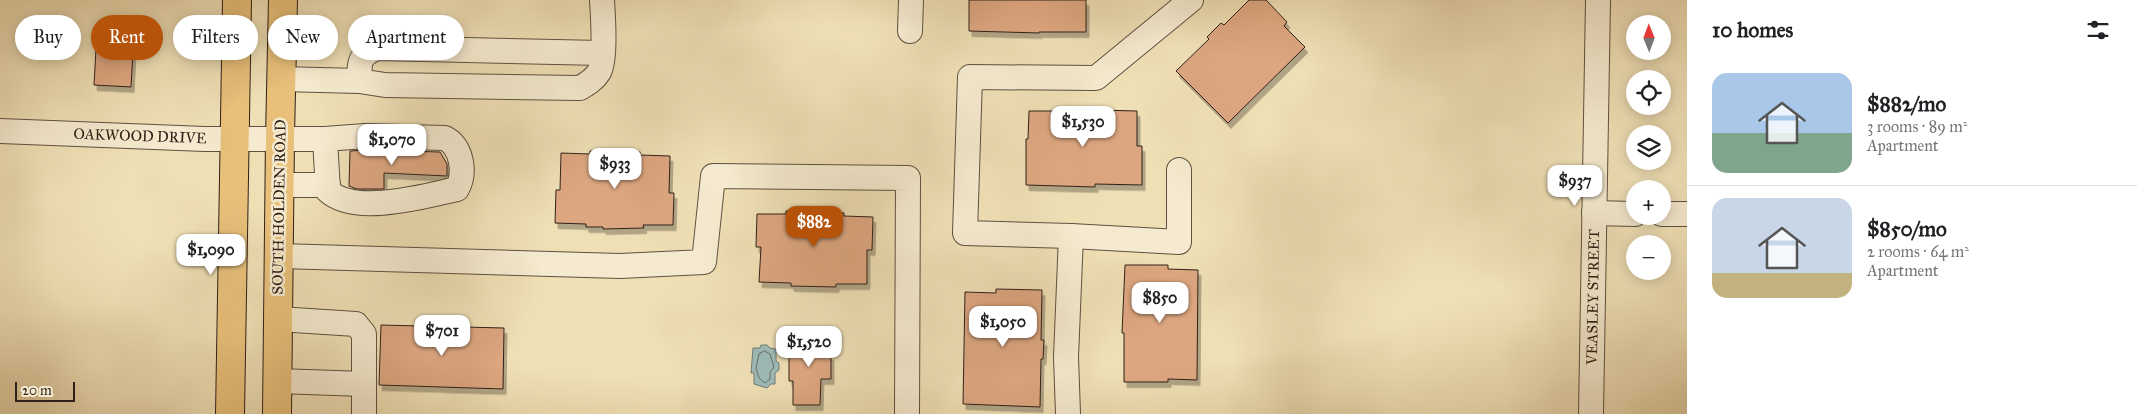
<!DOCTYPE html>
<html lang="en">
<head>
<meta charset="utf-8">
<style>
  body { margin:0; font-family:"IM FELL Great Primer",serif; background:#f2f2f2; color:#202124; height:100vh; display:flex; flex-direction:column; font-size:19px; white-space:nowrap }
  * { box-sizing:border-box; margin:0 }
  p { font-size:16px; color:#757577 }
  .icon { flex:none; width:28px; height:28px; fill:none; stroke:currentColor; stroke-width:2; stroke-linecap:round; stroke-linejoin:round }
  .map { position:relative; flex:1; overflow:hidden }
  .sheet { display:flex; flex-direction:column; background:#fff; width:450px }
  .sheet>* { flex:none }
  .guide { position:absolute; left:15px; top:15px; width:475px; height:45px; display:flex; gap:10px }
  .needle { width:32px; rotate:359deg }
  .controls { position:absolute; left:1626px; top:15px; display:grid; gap:10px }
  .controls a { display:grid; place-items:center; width:45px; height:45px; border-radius:50%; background:#fff; box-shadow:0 2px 12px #0003; font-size:25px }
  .scale { position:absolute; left:15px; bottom:12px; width:60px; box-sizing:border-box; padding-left:5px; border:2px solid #2f2018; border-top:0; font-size:14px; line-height:18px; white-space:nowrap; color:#2f2018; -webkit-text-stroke:4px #f5eacf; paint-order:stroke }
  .price { position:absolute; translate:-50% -42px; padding:0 11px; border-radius:10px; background:#fff; color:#222; font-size:16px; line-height:32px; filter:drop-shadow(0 1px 2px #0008) }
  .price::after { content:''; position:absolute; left:50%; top:30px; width:15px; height:11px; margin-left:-8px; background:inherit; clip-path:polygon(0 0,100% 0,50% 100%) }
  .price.on { background:#b45309; color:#fff }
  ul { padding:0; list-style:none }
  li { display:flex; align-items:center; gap:15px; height:125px; padding:0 25px }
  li+li { border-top:1px solid #e0e0e0 }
  li span { display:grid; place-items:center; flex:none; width:140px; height:100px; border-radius:15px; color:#555 }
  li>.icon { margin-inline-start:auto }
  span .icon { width:60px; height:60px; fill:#fffc; stroke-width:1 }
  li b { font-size:21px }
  h2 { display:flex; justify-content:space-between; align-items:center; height:60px; padding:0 25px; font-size:21px }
  .pill { padding:0 18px; border-radius:22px; background:#fff; box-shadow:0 2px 12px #0003; font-size:18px; line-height:45px }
  .pill.on { background:#b45309; color:#fff }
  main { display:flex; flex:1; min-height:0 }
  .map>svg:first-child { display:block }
  .water { fill:#9dbab7; stroke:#717c77 }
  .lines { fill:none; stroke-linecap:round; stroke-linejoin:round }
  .shore { stroke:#666d68; stroke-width:1 }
  .building { fill:#dca680; stroke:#2f2018; filter:url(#shadow) }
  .minor-casing { stroke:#5f503f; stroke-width:26 }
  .major-casing { stroke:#2f2018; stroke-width:30 }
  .minor { stroke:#f5eacf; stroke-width:24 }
  .major { stroke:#e8c07a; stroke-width:28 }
  .labels { text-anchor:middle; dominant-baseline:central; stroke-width:5; stroke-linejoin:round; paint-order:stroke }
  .street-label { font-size:15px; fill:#2f2018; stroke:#f5eacf }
</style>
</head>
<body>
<main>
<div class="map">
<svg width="1687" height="414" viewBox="0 0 1687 414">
  <defs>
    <filter id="shadow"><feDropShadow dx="3" dy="5.5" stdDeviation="0" flood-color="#0004"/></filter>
  </defs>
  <rect width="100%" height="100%" fill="#efdfb5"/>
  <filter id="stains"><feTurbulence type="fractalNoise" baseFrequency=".004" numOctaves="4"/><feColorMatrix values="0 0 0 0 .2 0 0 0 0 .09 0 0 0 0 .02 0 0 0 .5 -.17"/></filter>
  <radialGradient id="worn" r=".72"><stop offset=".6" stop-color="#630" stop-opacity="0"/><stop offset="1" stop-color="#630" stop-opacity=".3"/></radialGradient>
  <path class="water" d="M761,345H767L770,348L776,349V361L779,363V370L775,373V384H771L767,388L754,384V373H751L753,348H760Z"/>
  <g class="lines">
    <path class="shore" d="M765,351L770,354L774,367L770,372V379L765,383L759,378L756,368L759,354Z"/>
  </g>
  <g class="building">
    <path d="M969,0H1086V32H1039V33L969,31Z"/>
    <path d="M1249,0H1266L1287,22L1284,26L1305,47L1228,123L1176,71L1209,39L1207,37L1221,23L1224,25Z"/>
    <path d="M97,31L134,33L131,87L94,85Z"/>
    <path d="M1059,109L1137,111V146H1142V185L1095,184V187L1026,185V139H1028L1029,111H1059Z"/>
    <path d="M365,150L440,152L447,164V176L384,173V189H357L349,186L350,151Z"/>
    <path d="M590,151L640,152V155L670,156L669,193H674L673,225H643L644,228L603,229V227H586V224L555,223L556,190H560L561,153L590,154Z"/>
    <path d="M803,209L844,213V216L873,217L872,250H867V284H836V287L791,286V283L759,282L761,247H756L757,214H786V211H803Z"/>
    <path d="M1125,265H1168V269L1198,270L1197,380L1168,379V382H1124V333H1122Z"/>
    <path d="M996,289L1042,290L1041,340H1044L1043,359H1041L1040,407L963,404L965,292L996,293Z"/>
    <path d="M381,325L504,328L503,389L379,385Z"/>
    <path d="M793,334L826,335V355H831V379H821L820,405H793V381H789V354H793Z"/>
  </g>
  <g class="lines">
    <g class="minor-casing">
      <g id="minor">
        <path d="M910,31L911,0"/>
        <path d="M281,79L359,81L385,85L580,88C587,84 594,80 599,72C606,60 603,16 602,0"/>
        <path d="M359,81C360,62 358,56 377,48L602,53"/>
        <path d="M0,131L205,139H325L328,191C355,216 425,196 457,189C466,173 462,147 445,138L365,136L325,139"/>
        <path d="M279,185H328"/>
        <path d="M1594,213L1635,214"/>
        <path d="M1662,214H1687"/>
        <path d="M1071,236L965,233L970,77L1096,78L1191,0"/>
        <path d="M279,256L620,266L704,262L713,176L908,178L907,414"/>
        <path d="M278,319L356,324L364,334V414"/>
        <path d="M278,381L364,384"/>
        <path d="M1068,414L1066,357L1071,236L1179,242V170"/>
        <path d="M1591,414L1598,0"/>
      </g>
    </g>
    <g class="major-casing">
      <g id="major">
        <path d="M230,414L237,0"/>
        <path d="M277,414L280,137L283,0"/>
      </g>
    </g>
    <use href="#minor" class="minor"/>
    <use href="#major" class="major"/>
  </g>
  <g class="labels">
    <g class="street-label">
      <text transform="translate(140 136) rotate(2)">OAKWOOD DRIVE</text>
      <text transform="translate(279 207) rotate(-89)">SOUTH HOLDEN ROAD</text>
      <text transform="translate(1593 297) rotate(-89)">VEASLEY STREET</text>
    </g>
  </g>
  <rect width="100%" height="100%" filter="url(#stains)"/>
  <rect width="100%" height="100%" fill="url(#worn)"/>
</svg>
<div class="controls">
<a><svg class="needle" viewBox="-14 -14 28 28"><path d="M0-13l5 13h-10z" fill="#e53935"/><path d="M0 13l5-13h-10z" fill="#757577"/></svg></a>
<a><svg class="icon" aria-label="locate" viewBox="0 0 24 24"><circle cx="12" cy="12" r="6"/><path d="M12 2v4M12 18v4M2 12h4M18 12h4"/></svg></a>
<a><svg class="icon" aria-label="layers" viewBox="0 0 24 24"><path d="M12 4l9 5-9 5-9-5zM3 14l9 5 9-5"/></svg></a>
<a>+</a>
<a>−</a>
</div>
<div class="scale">20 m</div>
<b class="price" style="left:1083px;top:148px">$1,530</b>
<b class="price" style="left:392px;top:166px">$1,070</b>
<b class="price" style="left:615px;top:190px">$933</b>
<b class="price" style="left:1575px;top:207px">$937</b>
<b class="price on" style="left:814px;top:248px">$882</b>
<b class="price" style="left:211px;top:276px">$1,090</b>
<b class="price" style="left:1160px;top:324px">$850</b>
<b class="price" style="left:1003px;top:348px">$1,050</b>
<b class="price" style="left:442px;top:357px">$701</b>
<b class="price" style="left:809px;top:368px">$1,520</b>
<div class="guide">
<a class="pill">Buy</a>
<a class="pill on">Rent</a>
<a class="pill">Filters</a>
<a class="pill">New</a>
<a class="pill">Apartment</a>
</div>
</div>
<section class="sheet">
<h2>10 homes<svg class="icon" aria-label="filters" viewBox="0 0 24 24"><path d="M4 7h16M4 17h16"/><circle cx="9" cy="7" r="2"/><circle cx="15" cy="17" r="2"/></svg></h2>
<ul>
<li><span style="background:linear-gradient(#a9c7e8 60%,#7fa58c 0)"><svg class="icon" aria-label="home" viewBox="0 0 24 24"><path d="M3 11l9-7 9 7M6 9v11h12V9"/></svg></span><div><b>$882/mo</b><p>3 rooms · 89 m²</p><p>Apartment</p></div></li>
<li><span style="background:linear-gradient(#c9d6e8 75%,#c2b280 0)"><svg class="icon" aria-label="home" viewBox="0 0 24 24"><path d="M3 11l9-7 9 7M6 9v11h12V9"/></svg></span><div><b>$850/mo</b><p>2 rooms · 64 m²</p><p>Apartment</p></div></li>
</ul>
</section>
</main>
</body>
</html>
